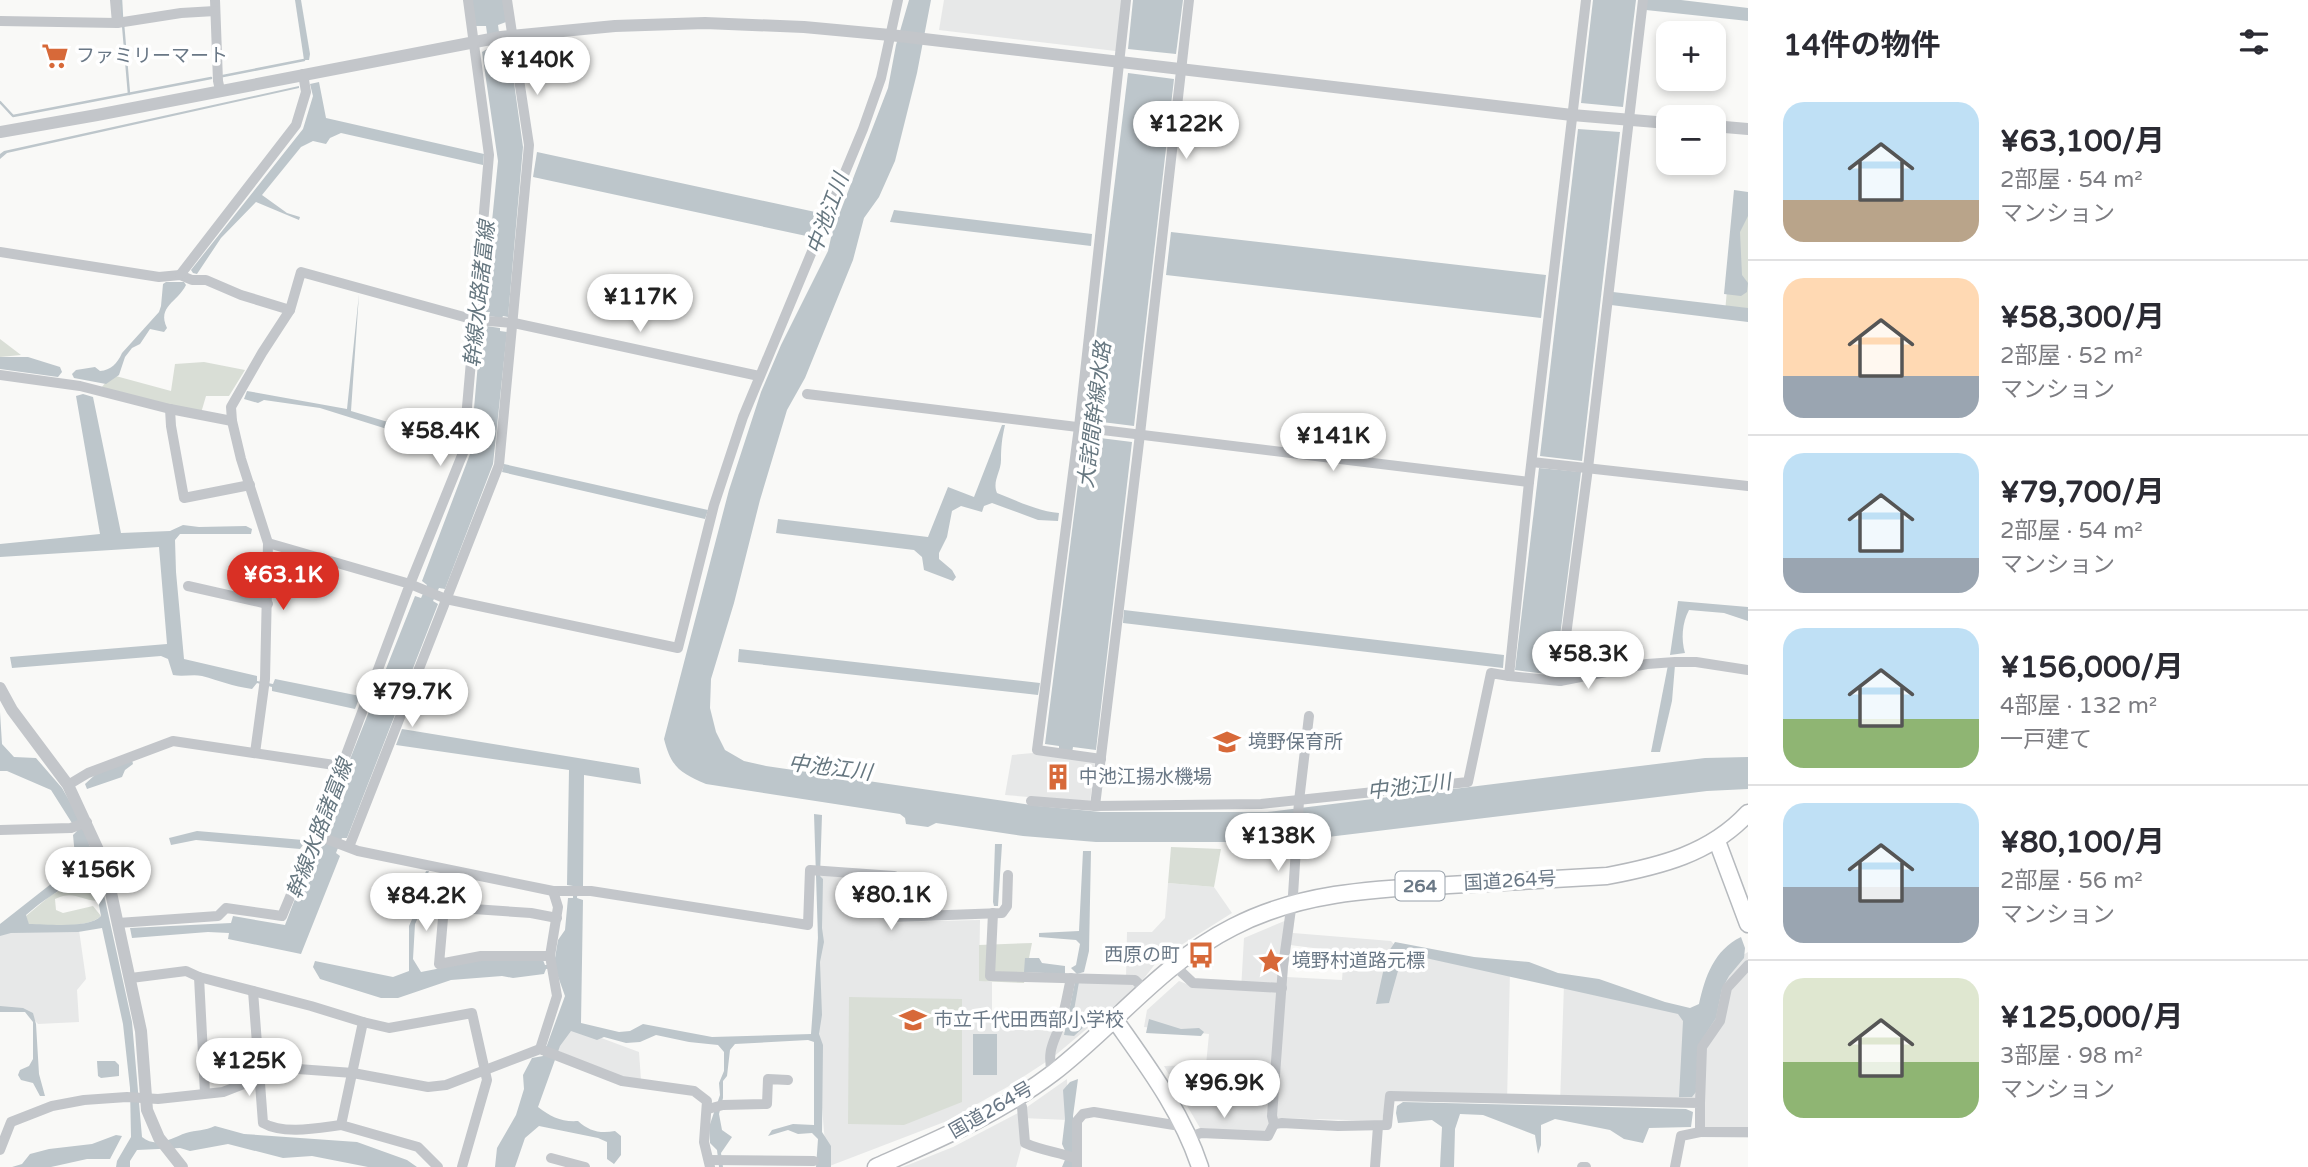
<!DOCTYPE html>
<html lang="ja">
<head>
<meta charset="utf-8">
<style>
  body { margin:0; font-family:"Varela Round","Noto Sans JP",sans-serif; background:#f7f7f7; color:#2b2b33; height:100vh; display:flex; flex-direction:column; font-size:26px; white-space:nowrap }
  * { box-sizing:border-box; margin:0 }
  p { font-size:23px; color:#7c7c81 }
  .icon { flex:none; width:38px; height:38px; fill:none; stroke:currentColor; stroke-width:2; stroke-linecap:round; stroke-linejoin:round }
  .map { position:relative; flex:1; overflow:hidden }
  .sheet { display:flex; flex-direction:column; background:#fff; width:560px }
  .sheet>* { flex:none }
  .buttons { position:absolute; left:1656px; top:21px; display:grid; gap:14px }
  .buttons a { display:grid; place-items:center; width:70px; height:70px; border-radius:14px; background:#fff; box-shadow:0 4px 10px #0003; font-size:35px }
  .price { position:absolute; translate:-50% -60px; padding:0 16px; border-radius:24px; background:#fff; color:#222; font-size:23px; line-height:46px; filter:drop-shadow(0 2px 4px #0008) }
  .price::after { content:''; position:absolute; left:50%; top:42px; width:21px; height:16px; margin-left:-10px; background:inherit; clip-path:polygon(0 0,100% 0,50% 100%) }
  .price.on { background:#d93025; color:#fff }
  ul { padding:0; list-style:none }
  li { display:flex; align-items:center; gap:21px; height:175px; padding:0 35px }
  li+li { border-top:2px solid #e1e1e2 }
  li span { display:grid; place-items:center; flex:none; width:196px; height:140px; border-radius:21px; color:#555 }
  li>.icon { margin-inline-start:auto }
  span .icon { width:84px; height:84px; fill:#fffc; stroke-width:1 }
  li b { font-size:30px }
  h2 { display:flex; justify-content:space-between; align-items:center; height:84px; padding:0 35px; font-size:30px }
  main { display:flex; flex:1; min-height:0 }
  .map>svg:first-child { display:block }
  .built { fill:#e7e8e8; fill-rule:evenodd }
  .green { fill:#d9ded6 }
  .water { fill:#bdc6cb; fill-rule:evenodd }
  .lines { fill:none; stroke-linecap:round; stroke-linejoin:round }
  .stream { stroke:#bdc6cb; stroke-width:2.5 }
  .primary-casing { stroke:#b6babe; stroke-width:19 }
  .trunk-casing { stroke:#b6b9bd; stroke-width:19 }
  .minor { stroke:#c3c6ca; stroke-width:10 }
  .tertiary { stroke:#c3c6ca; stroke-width:12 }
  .primary { stroke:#fff; stroke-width:16 }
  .trunk { stroke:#fff; stroke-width:16 }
  .labels { text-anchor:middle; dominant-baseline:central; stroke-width:7; stroke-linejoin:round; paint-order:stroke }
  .shield { fill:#fff; stroke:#97a0aa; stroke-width:2 }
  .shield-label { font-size:18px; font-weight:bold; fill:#6a7886 }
  .poi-label { font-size:19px; fill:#6a7886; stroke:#fff; text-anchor:start }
  .street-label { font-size:19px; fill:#6a7886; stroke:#fff }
  .water-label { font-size:21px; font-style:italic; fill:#667780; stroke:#fff }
</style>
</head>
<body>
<main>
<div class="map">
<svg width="1748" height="1167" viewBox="0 0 1748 1167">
  <rect width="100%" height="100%" fill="#f9f9f7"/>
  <g class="built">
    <path d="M944,0H1130L1124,52L939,30Z"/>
    <path d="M1033,753L1095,762L1090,802L1005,795L1012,755Z"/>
    <path d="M819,874L889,879L888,922L980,920L979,980L992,982V1012H1009V1028L1067,1032L1079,974L1126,978L1127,932H1152L1165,918L1168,883L1214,887L1232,913L1159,959L1138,986L1052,1058L1009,1086L947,1121L827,1167L816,1036Z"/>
    <path d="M1294,917L1293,933L1391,941L1399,950L1510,971L1507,1102L1386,1100L1382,1121L1277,1118L1269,1133L1200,1128L1164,1066L1206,1065L1209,1034L1144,1027L1147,1010L1179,981L1197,988L1241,990L1244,938ZM1290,945L1344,952L1342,980L1287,977Z"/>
    <path d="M8,930H79L86,979L77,990L79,1022L38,1024L24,1009L0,1007V934Z"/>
    <path d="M1748,952V1138L1696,1137V1108L1560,1104L1564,984L1703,1015L1716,971Z"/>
    <path d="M569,1026L639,1052L641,1080L623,1078L556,1050Z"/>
    <path d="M1067,1079L1068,1120L1022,1118V1145L1016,1167H903L953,1147L1020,1112Z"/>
  </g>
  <g class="green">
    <path d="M1735,194L1748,195V314L1725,313Z"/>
    <path d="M0,339L21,355L0,357Z"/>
    <path d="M204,362L245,370L229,396H206L201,413L96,394L112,375L171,391L175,364Z"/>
    <path d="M1171,847L1221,849L1214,887L1168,883Z"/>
    <path d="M77,881H88L96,890L98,901C78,900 75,890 55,899L56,910L63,913L93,906L101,916C88,929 47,925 29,925L26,916L50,896Z"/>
    <path d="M1032,943L1024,983L979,981V945Z"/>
    <path d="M849,997L962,999V1102L904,1125L848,1124Z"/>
  </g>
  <g class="water">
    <path d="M295,0H301L310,54L309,60H304Z"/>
    <path d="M472,0H503L506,22L498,25L501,46L509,47L523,147L508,317L503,316L502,318L489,316L490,312H483L498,161L482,52L489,48L486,26H476Z"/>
    <path d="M909,0H931L917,73L895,161L879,197L864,218L853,260L805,378L787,410L760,500L734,603L711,679L710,708L716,732L725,750L744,761L766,766L1038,806L1101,812H1267L1705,758L1748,757V789L1707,791L1303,840L1263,842H1096L1023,836L936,823L928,827L906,824L905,818L900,814L706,784C680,773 671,767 664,739L729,490L761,392L781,345L828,251L832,233L888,88L896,45Z"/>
    <path d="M1133,0H1183L1176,54L1128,49Z"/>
    <path d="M1593,0H1636L1623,107L1581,103Z"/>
    <path d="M1647,0H1681L1748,8V21L1646,10Z"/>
    <path d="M1128,73L1174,79L1134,426L1086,420Z"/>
    <path d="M319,82L326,118L484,154L483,165L341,133L330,138L326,144L313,141L301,147L262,195L287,213L300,217L299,220L256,202L221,238L197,274L193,273L191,270L303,129L313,96L310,84Z"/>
    <path d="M299,86V88L7,153L0,159V154L4,151Z"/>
    <path d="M1578,129L1620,132L1582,461L1540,456Z"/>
    <path d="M537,152L820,213L811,237L533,177Z"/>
    <path d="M1734,190L1748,192V216L1740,232L1742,275L1748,283L1747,292L1741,296L1724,294Z"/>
    <path d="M894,210L1092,234L1091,246L890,222Z"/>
    <path d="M1171,232L1546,275L1541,318L1166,275Z"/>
    <path d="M166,282H184L186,285C177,303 157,306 167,328L164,332L150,329L140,344L132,348L125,357L119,375L106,384L74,378L72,374L76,370L95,367L100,371C111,370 117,364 122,353L159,312L161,306L163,284Z"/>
    <path d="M1613,292L1748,308V322L1611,305Z"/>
    <path d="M359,294L351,411L455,442L454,450L320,408L264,400L258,403L244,399L247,391L347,409Z"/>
    <path d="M486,326L500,328V331L507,332L493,464L445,589L439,588L433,601L438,604L347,838H342L336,853L340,856L301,954L228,939L229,933L208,932L132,938L130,928L231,923L233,916L285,925L316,844L321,846L328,830L323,827L415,596L421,598L427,585L422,581L470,454L481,329L485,330Z"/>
    <path d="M0,357H28L60,367L62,372L58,377L0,369Z"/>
    <path d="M83,394L93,397L121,533L170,531L183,525L199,527L246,526L252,529L251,534H180L175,540L176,572L184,659L257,676V681L273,684L275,679L360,696L355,709L272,691V687L257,683L252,689C232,686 220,681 202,676C193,674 183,677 173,675L168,659L161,656L12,668L10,657L167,644L159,547L0,557V544L100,534L76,396Z"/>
    <path d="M1002,425H1005C1002,438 1001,447 1001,460C1001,472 992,481 997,493C1018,501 1037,511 1059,513L1058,521L1038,520L992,503L984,506L982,512L961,506L952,511L947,537L939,553V559L952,570L956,577L953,581L924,570L922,557L914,550L776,533L778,519L928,537L948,487L974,497Z"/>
    <path d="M1084,436L1132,442L1096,750L1073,747L1072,753L1059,751V746L1045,744Z"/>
    <path d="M504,464L708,510L705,519L502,472Z"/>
    <path d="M1539,468L1581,472L1555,675L1515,670Z"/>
    <path d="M1678,601L1748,607V621L1724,613L1689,610C1682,623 1681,639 1685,653L1670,655Z"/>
    <path d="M1124,610L1504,655L1503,668L1123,623Z"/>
    <path d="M739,649L1040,683L1038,695L738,662Z"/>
    <path d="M1668,665H1675L1672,701L1660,752H1651Z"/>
    <path d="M0,712L2,744L14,757L36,758L62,788L81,821L99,872L132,1022L142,1137C157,1149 171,1138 186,1133C196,1130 205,1131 215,1126L244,1134L357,1142L407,1160L417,1167H368L312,1156L283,1158L228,1144L190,1151L180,1148L137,1150L130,1161V1167H116L117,1161L131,1137L130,1088L123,1024L102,928L78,932L11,933L0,936V924L70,869L75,856L73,835L77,831L51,790L7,771H0ZM77,881H88L96,890L101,916C89,929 47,924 29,924L26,915C42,901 58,890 77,881Z"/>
    <path d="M402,729L639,768L641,784L584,775L583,886H578L577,898L583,900L581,1023L619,1032L630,1031L643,1024L712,1037L811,1034L818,938L814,814L822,815L820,876L823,879L822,928L824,942L820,962L822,1015L819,1034L823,1045L822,1132L831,1146V1167H816L818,1139L812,1133L798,1134L788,1130L768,1136L772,1130L793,1124L814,1125V1042L808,1040L735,1044L730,1050L727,1076L723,1081V1098L719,1114L722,1130L732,1137L721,1153L723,1167H719L717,1150L710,1143L709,1127L720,1095L719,1083L724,1071V1052L718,1045L689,1042L656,1035L640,1042L626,1043L604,1037L597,1040L571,1031L560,1046L538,1107C551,1117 561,1122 578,1121C589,1131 600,1134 615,1131L621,1136V1155L614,1164L607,1159V1142L598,1138L539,1126L525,1138L515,1167H495L497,1148L516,1115L524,1089L523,1075L532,1058L543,1056L565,996L555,968L546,969L544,974L513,978L502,976L451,980L398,998H381L320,979L313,967L315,961L393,977L409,971V926L417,908L419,890L426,871H429L421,891L422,909L415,924L413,959L421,972L482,960H543L545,965L554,964L558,940L565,930L568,898H573V886L567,885L569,770L396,745Z"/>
    <path d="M132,760L133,764L125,770L122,777L87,789L85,784L96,774Z"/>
    <path d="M197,831L303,840V845L300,849L196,840L171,845L169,838Z"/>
    <path d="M995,844H1002L998,906H994L993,902Z"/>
    <path d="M1083,851H1091L1089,951L1084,972L1077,974L1071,968L1076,965L1080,944L1076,940L1039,937V933L1079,931Z"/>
    <path d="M1741,937L1745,948L1744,958L1729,976L1722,989L1716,1018L1698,1046L1696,1092L1692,1097H1679L1683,1021L1678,1014L1403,953L1389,1003L1376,1004L1387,954L1395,942L1474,957L1529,962L1558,973L1599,979L1665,1002L1690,1008L1699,1004C1705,977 1714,950 1741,937Z"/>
    <path d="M1025,958H1039L1042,963L1065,966V974L1024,972Z"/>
    <path d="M1075,982H1079L1073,1016L1086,1017L1087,1024L1074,1036L1064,1035Z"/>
    <path d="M0,1006L23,1008L33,1013L36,1024L39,1074L45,1096H40L33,1083L21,1080L18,1075L20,1070L29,1066L33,1059V1022L25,1012H0Z"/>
    <path d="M1149,1019L1181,1029L1199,1028L1204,1032L1201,1036L1146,1033Z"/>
    <rect x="973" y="1034" width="24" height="41"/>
    <path d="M97,1061H115L119,1065V1076L101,1078L98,1076Z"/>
    <path d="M1078,1079L1073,1116V1167H1062L1067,1155L1062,1144L1065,1119L1063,1090L1070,1082Z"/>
    <path d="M1403,1102L1686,1109L1693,1112L1691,1127L1649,1128L1643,1143L1624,1139L1610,1130L1555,1119L1541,1125V1145L1538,1154L1535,1135L1483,1115L1460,1114L1455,1129L1454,1167H1440L1442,1127L1432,1120L1398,1123L1396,1113L1397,1106Z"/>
    <path d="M116,1135L122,1136L110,1159H87L51,1167H12L22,1164L30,1154L49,1149L92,1144Z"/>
  </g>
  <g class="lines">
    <g class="stream">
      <path d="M121,0L122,18"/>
      <path d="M123,24L129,94"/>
      <path d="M223,76L304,60"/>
      <path d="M0,102L13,116L211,78"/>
    </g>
    <g class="primary-casing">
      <g id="primary">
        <path d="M1717,841L1748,924"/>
        <path d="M1115,1020C1148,1067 1182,1112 1200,1167"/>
      </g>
    </g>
    <g class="trunk-casing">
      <path id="trunk" d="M876,1167C937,1140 999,1114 1053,1073C1114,1026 1163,962 1233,927C1300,892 1375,889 1449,885C1502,882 1554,879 1607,876C1660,866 1710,854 1748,813"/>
    </g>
    <g class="minor">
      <path d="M115,0L117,23"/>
      <path d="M215,0L218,81L220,90"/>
      <path d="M468,0L489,155L463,453L410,584L446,599L678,648L714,505L743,417L863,129L881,78L898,0"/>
      <path d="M0,21L117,23L181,13L215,11"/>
      <path d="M0,252L159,277L180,275L192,280H206L241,295L290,310"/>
      <path d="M180,275L296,125L306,92L303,74"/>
      <path d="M0,375L80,386L170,409L232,421"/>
      <path d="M807,394L1529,482"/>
      <path d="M170,409L171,426L184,498L250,485"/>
      <path d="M1532,462L1748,486"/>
      <path d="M268,543L410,584L316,835L358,851L553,891H591L808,925L810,870L894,876V917L1002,913L1007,906L1008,875"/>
      <path d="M188,586L268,604"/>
      <path d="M1509,676L1560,681L1647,664L1675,662H1696L1748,670"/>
      <path d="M1560,681L1588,468L1643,0"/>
      <path d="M255,753L265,679L268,543L241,459L232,421L231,407L262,353L290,310L301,272L475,320L514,323L759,376"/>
      <path d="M1101,759L1037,750L1079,427L1126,0"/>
      <path d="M68,785L88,773L173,741L341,766"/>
      <path d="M1031,801L1095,806L1261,804L1468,782L1491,673L1509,676L1529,482L1586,0"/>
      <path d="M1095,806L1140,434L1189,0"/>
      <path d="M0,830L71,828L87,822"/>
      <path d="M349,847L499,465L529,145L507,0"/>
      <path d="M993,913L990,976L1135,980L1145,990"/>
      <path d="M118,923L218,916L226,908L282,916L316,835"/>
      <path d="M550,956H481L439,964L444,907L531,913L557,918"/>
      <path d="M1175,966L1193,983L1282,988"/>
      <path d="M199,977L205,1093"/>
      <path d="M131,978L186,971L199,977L311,1006L363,1022L341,1125L418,1147L438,1167"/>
      <path d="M253,991L263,1123C284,1135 318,1128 341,1125"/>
      <path d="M363,1022L389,1028L472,1013L487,1080L462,1167"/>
      <path d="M540,1049L557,996L550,956L558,907L553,891"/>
      <path d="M1052,1073C1046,1047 1056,1041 1062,1018C1066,1005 1068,991 1071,978"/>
      <path d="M1017,1098L1022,1107L1025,1143C1042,1151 1060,1152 1077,1159"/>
      <path d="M1700,1103L1702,1047L1720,1021L1727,988L1748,965"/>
      <path d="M708,1109L723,1105L767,1104L768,1079L788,1080"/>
      <path d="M1274,1124L1282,1123L1338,1126L1387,1125L1390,1096L1700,1103V1132H1748"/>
      <path d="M1190,1137L1201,1133L1268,1136L1274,1124L1272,1116L1283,966L1293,895L1299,801L1309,716"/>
      <path d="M0,1150L11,1122L52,1106L84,1100L127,1097L158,1099L223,1092L284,1068L353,1073L428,1087L446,1085L540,1049L622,1081L694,1091L707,1101L704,1142L710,1167"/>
      <path d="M551,1158L585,1167"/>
      <path d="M709,1160L814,1161"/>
      <path d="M1077,1167V1121L1083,1114L1094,1112L1174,1125L1183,1124"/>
      <path d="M1375,1167L1378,1126"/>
      <path d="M1582,1167H1586"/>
      <path d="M1675,1167L1681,1136L1700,1132"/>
    </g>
    <g class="tertiary">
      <path d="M1713,126L1748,129"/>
      <path d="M0,132L97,115L501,37L615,26L705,23L804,27L890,35L1572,115L1668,123"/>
      <path d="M0,688L12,710L68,785L105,865L141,1031L147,1110L159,1138L182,1167"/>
    </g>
    <use href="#primary" class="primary"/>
    <use href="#trunk" class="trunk"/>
  </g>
  <defs>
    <g id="supermarket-bare" transform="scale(2.1)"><path d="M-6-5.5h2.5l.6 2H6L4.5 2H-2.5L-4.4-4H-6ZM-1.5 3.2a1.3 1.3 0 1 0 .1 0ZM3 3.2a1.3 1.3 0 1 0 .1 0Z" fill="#d76939" stroke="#fff" stroke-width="2.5" paint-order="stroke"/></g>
    <g id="school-bare" transform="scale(2.1)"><path d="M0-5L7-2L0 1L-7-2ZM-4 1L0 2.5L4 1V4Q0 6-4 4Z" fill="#d76939" stroke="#fff" stroke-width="2.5" paint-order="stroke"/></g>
    <g id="building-bare" transform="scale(2.1)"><path d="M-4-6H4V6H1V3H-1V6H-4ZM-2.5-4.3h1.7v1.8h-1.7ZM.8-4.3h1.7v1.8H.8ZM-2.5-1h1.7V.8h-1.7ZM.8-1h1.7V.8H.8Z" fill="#d76939" stroke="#fff" stroke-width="2.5" paint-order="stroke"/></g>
    <g id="bus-bare" transform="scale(2.1)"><path d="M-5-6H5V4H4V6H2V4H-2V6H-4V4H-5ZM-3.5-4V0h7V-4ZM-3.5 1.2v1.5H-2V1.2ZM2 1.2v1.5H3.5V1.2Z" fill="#d76939" stroke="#fff" stroke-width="2.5" paint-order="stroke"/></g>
    <g id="sight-bare" transform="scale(2.1)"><path d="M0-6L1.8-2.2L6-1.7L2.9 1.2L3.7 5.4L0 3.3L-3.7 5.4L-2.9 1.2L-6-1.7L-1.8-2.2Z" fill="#d76939" stroke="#fff" stroke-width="2.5" paint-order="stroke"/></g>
  </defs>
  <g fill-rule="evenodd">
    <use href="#supermarket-bare" x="55" y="56"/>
    <use href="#school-bare" x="1227" y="742"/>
    <use href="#building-bare" x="1058" y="777"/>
    <use href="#bus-bare" x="1201" y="955"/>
    <use href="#sight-bare" x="1271" y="961"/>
    <use href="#school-bare" x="913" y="1020"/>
  </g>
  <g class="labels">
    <rect class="shield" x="1395.5" y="871.5" width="49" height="29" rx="5"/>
    <g class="shield-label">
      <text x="1420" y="886">264</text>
    </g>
    <g class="poi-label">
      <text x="76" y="56">ファミリーマート</text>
      <text x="1248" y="742">境野保育所</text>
      <text x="1079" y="777">中池江揚水機場</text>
      <text x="1180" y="955" text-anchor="end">西原の町</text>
      <text x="1292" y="961">境野村道路元標</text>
      <text x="934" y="1020">市立千代田西部小学校</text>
    </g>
    <g class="street-label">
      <text transform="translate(1510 881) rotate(-3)">国道264号</text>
      <text transform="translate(991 1110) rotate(-30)">国道264号</text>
    </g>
    <g class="water-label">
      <text transform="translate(828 214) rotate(-70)">中池江川</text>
      <text transform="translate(480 294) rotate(-84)">幹線水路諸富線</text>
      <text transform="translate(1095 415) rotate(-83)">大詫間幹線水路</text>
      <text transform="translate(830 768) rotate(7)">中池江川</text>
      <text transform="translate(1409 787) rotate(-7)">中池江川</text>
      <text transform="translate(320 829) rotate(-69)">幹線水路諸富線</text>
    </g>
  </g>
</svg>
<div class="buttons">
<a>+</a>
<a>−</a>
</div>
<b class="price" style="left:537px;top:97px">¥140K</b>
<b class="price" style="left:1186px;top:161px">¥122K</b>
<b class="price" style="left:640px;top:334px">¥117K</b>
<b class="price" style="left:440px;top:468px">¥58.4K</b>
<b class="price" style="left:1333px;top:473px">¥141K</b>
<b class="price on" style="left:283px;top:612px">¥63.1K</b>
<b class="price" style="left:1588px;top:691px">¥58.3K</b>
<b class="price" style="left:412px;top:729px">¥79.7K</b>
<b class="price" style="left:1278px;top:873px">¥138K</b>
<b class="price" style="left:98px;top:907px">¥156K</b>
<b class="price" style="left:891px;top:932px">¥80.1K</b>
<b class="price" style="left:426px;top:933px">¥84.2K</b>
<b class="price" style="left:249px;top:1098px">¥125K</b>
<b class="price" style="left:1224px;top:1120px">¥96.9K</b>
</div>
<section class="sheet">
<h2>14件の物件<svg class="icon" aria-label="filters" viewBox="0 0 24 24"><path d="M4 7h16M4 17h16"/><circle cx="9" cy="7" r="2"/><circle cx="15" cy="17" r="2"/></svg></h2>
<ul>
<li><span style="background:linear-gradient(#bfe0f5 70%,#b9a48a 0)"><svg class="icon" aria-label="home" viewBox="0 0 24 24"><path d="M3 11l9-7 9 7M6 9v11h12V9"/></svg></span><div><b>¥63,100/月</b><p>2部屋 · 54 m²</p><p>マンション</p></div></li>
<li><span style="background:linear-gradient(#ffd9b3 70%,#9aa5b1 0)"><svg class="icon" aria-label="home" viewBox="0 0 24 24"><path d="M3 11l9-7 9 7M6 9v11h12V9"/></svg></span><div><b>¥58,300/月</b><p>2部屋 · 52 m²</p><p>マンション</p></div></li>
<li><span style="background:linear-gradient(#bfe0f5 75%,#9aa5b1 0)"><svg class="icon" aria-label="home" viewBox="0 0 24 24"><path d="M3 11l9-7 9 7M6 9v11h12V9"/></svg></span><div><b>¥79,700/月</b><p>2部屋 · 54 m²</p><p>マンション</p></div></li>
<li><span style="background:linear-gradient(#bfe0f5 65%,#8fb573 0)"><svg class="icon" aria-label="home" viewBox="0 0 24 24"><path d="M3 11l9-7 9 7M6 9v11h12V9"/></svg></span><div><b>¥156,000/月</b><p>4部屋 · 132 m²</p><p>一戸建て</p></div></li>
<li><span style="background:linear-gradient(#bfe0f5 60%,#9aa5b1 0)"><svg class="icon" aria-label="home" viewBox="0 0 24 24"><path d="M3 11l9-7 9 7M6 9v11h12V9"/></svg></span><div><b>¥80,100/月</b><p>2部屋 · 56 m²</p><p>マンション</p></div></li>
<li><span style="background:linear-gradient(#dfe7d0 60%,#8fb573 0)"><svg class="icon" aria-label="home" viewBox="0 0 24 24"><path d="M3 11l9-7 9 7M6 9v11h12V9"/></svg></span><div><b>¥125,000/月</b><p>3部屋 · 98 m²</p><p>マンション</p></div></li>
</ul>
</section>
</main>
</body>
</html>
